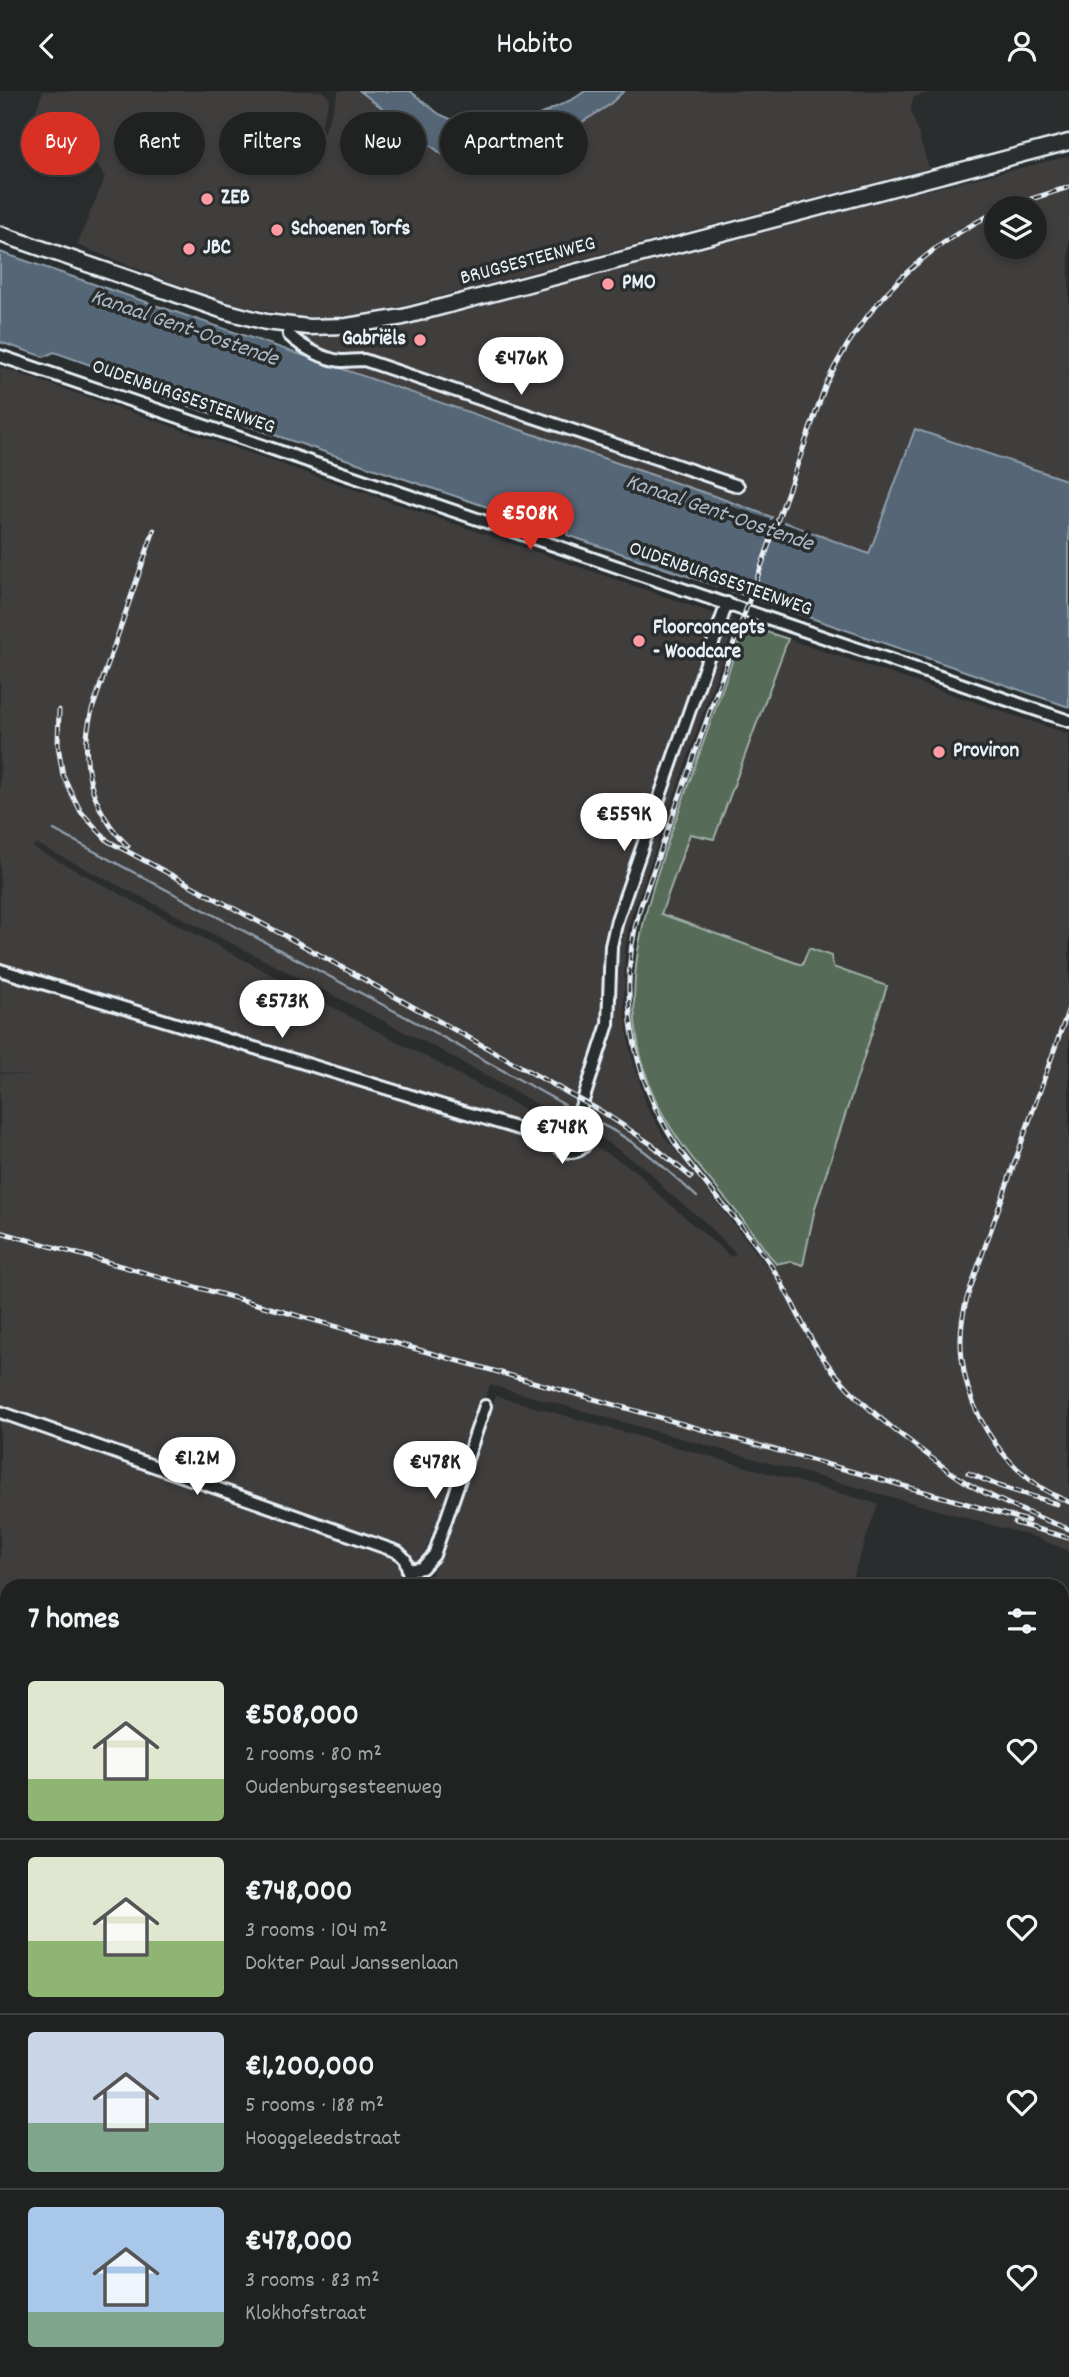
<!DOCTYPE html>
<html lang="en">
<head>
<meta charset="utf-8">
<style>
  body { margin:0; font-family:Dekko,sans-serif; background:#2d2f2f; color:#f1f3f6; height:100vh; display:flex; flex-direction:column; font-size:26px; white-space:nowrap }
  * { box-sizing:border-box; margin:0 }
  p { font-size:23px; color:#a2a4a5 }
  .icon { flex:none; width:38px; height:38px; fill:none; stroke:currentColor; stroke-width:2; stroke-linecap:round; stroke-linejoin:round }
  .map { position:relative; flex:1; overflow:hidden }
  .sheet { position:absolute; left:0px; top:1488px; width:1069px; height:800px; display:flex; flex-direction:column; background:#202222; border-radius:21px 21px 0 0; box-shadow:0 4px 10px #0003,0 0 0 2px #3d3f40 }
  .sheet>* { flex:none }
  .top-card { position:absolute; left:21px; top:21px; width:700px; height:63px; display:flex; gap:14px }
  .fabs { position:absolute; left:984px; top:105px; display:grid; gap:14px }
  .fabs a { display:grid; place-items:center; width:63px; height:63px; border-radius:50%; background:#202222; box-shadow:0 4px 10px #0003,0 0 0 2px #3d3f40; font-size:35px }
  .price { position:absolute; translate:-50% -60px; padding:0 16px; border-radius:24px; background:#fff; color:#222; font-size:23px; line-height:46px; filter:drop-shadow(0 2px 4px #0008) }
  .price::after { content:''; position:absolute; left:50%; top:42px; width:21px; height:16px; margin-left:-10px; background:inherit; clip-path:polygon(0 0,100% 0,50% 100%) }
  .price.selected { background:#d93025; color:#fff }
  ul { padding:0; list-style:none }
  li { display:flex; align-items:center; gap:21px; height:175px; padding:0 28px }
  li+li { border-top:2px solid #3d3f40 }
  li span { display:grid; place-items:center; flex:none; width:196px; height:140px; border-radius:7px; color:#555 }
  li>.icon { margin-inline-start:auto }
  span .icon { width:84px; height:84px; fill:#fffc; stroke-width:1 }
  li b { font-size:30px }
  h2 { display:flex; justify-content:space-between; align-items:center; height:84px; padding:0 28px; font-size:30px }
  .tag { padding:0 24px; border-radius:32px; background:#202222; box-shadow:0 4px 10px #0003,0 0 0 2px #3d3f40; font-size:24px; line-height:63px }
  .tag.selected { background:#d93025; color:#fff }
  header { display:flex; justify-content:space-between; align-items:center; height:91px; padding:0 28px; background:#202222; font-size:32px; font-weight:600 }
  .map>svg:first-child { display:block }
  .built { fill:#3f3c3c; fill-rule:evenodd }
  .green { fill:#566c58; stroke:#9faea8; stroke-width:2 }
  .water { fill:#546676; stroke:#8f9eaa; stroke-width:2 }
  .pier { fill:#2a2d2e }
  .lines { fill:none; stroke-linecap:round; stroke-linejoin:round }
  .stream { stroke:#8f9eaa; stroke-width:2.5 }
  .minor-casing { stroke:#e8f1f8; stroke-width:16 }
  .major-casing { stroke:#e8f1f8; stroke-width:19 }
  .highway-casing { stroke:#e8f1f8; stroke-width:21 }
  .minor { stroke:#2a2d2e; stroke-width:10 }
  .major { stroke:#2a2d2e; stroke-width:14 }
  .highway { stroke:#2a2d2e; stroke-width:16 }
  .rail-casing { stroke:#e8f1f8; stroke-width:5 }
  .rail { stroke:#2a2d2e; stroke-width:2.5; stroke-dasharray:8; stroke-linecap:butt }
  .poi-dot { fill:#ff9aa2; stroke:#2a2d2e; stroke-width:2.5 }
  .labels { text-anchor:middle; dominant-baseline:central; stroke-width:7; stroke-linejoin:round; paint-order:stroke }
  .poi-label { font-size:21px; font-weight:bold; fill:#e8f1f8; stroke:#2a2d2e; text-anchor:start }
  .street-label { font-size:21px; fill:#e8f1f8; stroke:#2a2d2e }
  .water-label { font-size:23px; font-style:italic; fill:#adb9c4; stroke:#2a2d2e }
</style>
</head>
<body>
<header><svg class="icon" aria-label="back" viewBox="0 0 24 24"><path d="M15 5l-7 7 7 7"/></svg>Habito<svg class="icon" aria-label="person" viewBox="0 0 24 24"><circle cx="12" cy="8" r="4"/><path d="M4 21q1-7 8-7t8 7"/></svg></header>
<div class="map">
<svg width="1069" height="2286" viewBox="0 0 1069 2286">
  <rect width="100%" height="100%" fill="#2a2d2e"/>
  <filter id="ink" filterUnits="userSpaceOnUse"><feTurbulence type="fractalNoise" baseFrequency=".0143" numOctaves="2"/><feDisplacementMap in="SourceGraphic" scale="14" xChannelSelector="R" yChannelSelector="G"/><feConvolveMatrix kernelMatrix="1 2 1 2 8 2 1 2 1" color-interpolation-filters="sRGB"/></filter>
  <g filter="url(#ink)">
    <g class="built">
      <path d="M43,0H322L330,7L319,40L324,42L339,0H360L443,64L469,65L571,38L608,15L624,0H936L913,6L911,20L929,77L399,216L362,223L331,226H296L235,213L174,192L77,154L105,86L98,75L41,37L36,19Z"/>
      <path d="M1069,65V390L915,338L869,463L720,407L302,265L308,241L452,213L668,165L799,130ZM996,117H1034V156H996Z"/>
      <path d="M0,276L736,530L630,830L625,858L624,912L630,959L647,1016L664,1045L767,1175L790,1170L803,1174L815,1117L887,895L833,876L831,865L810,857L802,874L661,824L690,743L714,747L788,548L1069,643V1460L1035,1446L490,1294L412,1494H7V1685L0,1682V982L40,986L0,981ZM37,753L438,958L544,1017L566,1024L575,1017L586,1016L587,1030L591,1040L650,1081L666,1100L705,1131L736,1163L731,1166L657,1102L639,1082L612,1065L32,756Z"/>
      <path d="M496,1305L878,1413L850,1494H428Z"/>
      <path d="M1062,1672L1069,1675V2052L1062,2050Z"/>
      <path d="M0,1712L7,1714V2094L0,2093Z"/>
      <path d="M1064,2131H1069V2270L1062,2271V2136Z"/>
    </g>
    <g class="green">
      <path d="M745,534L788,548L714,748L690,743L661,823L802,874L809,857L831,865L833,876L887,895L815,1117L803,1174L790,1170L776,1173C762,1155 749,1136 734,1118C707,1085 678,1054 659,1016C606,908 648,807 685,703C705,647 725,590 745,534Z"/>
      <path d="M1069,1534V1586L1062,1584V1552Z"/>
      <path d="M0,2154L7,2156V2280H645L675,2286H0Z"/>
    </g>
    <g class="water">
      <path d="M360,0H410L439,23L475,39L498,37L527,30L575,7L585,0H624L608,15L571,38L469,65L443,64Z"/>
      <path d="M0,161L720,407L772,426L767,440L779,445L784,431L869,463L915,338L1069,390V616L756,508L760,493L748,489L743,504L567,444L569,435L515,416L511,424L162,306L158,298L54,261L44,266L0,251Z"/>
      <path d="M1062,1585L1069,1588V1645L1062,1642Z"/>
    </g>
    <path class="pier" d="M719,411L774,430L771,439L777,441L780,431L803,439L799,451L715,423Z"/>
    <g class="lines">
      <g class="stream">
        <path d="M54,739L419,933L565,1014"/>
        <path d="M596,1031C634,1047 666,1078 697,1106"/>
        <path d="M216,2280L227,2286"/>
      </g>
      <g class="minor-casing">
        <g id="minor">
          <path d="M288,234L289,244C302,256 323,268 341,270C348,270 356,269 364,269L738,395"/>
          <path d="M0,265L1069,630"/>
          <path d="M0,879L555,1049"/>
          <circle cx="571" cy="1044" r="17"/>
          <path d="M577,1028L608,933L611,855L617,829L727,512"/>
          <path d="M0,1321L398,1461L405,1468L408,1479"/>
          <path d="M410,1494L408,1479L422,1477L434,1464L485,1315"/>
          <path d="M1062,1669L1069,1671"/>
        </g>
      </g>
      <g class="major-casing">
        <g id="major">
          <path d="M0,143L224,220L266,231L308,236L347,235L403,226L1069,51"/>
          <path d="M0,1700L7,1703"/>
          <path d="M1062,2068L1069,2070"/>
        </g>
      </g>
      <g class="highway-casing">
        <g id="highway">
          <path d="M0,2120L7,2121"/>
          <path d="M0,2140L7,2141"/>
          <path d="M722,2280L752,2286"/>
          <path d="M827,2280L857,2286"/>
          <path d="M858,2280L909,2286"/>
          <path d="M1061,2286L1069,2285"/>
        </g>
      </g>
      <use href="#minor" class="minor"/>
      <use href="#major" class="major"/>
      <use href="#highway" class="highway"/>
      <g class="rail-casing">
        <g id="rail">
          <path d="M1003,117L1069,96"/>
          <path d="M996,121C919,158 863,216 826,293L640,817C617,898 630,985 677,1055C703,1093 736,1126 763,1163C787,1194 799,1232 821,1264C845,1298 874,1324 908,1349C929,1365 950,1382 972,1395C1003,1412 1036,1426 1069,1438"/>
          <path d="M59,619L58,654L63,685L81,721L108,750L302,854L604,1022L651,1053L691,1086"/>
          <path d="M128,755C91,719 78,670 92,619L154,439"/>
          <path d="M1069,917L968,1204C942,1285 991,1380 1069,1411"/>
          <path d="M0,1141L1028,1430"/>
          <path d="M968,1382L999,1395L1057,1413"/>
          <path d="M1015,1432L1069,1447"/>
        </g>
      </g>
      <use href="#rail" class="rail"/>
    </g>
  </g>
  <g class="poi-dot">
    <circle cx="207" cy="108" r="7"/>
    <circle cx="277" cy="139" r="7"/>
    <circle cx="189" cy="158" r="7"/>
    <circle cx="608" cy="193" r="7"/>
    <circle cx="420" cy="249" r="7"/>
    <circle cx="639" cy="550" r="7"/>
    <circle cx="939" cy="661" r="7"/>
  </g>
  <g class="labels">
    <g class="poi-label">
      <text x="221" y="108">ZEB</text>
      <text x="291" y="139">Schoenen Torfs</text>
      <text x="203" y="158">JBC</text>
      <text x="622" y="193">PMO</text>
      <text x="406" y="249" text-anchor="end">Gabriëls</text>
      <text x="653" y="538">Floorconcepts<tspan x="653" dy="24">- Woodcare</tspan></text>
      <text x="953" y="661">Proviron</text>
    </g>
    <g class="street-label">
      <text transform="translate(528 171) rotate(-15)">BRUGSESTEENWEG</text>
      <text transform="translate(183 307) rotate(19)">OUDENBURGSESTEENWEG</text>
      <text transform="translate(720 489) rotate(19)">OUDENBURGSESTEENWEG</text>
    </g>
    <g class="water-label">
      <text transform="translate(184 238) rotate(19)">Kanaal Gent-Oostende</text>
      <text transform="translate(719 423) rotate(19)">Kanaal Gent-Oostende</text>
    </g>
  </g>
</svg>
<div class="fabs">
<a><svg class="icon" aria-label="layers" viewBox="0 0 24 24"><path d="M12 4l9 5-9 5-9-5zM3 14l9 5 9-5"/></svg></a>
</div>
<b class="price" style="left:521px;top:306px">€476K</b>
<b class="price selected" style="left:530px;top:461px">€508K</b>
<b class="price" style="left:624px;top:762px">€559K</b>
<b class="price" style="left:282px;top:949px">€573K</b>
<b class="price" style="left:562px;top:1075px">€748K</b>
<b class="price" style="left:197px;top:1406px">€1.2M</b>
<b class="price" style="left:435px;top:1410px">€478K</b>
<div class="top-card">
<a class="tag selected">Buy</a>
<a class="tag">Rent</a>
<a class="tag">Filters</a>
<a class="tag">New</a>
<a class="tag">Apartment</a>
</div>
<section class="sheet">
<h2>7 homes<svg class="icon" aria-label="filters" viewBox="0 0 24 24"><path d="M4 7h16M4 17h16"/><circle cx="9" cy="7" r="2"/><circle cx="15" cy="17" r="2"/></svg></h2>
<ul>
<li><span style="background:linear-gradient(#dfe7d0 70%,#8fb573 0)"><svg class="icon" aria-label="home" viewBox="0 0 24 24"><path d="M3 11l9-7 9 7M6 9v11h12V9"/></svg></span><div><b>€508,000</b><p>2 rooms · 80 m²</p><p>Oudenburgsesteenweg</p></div><svg class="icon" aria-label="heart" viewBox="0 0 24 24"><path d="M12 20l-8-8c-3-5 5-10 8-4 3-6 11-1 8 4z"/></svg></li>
<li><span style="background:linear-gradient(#dfe7d0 60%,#8fb573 0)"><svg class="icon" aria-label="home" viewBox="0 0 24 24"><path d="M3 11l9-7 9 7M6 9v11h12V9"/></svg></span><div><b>€748,000</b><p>3 rooms · 104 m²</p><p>Dokter Paul Janssenlaan</p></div><svg class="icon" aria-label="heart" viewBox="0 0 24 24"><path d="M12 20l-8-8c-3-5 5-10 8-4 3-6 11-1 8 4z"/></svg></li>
<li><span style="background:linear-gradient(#c9d6e8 65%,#7fa58c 0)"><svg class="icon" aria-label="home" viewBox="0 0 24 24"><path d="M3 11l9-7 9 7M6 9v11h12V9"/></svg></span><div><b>€1,200,000</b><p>5 rooms · 188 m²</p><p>Hooggeleedstraat</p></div><svg class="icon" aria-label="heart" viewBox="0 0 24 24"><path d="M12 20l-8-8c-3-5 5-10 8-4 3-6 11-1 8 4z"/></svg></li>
<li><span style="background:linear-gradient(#a9c7e8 75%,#7fa58c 0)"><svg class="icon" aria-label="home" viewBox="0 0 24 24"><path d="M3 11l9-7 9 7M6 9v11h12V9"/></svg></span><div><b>€478,000</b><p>3 rooms · 83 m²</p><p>Klokhofstraat</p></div><svg class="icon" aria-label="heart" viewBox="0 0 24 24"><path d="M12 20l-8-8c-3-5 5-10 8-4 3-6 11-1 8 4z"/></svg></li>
</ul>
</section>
</div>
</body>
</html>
